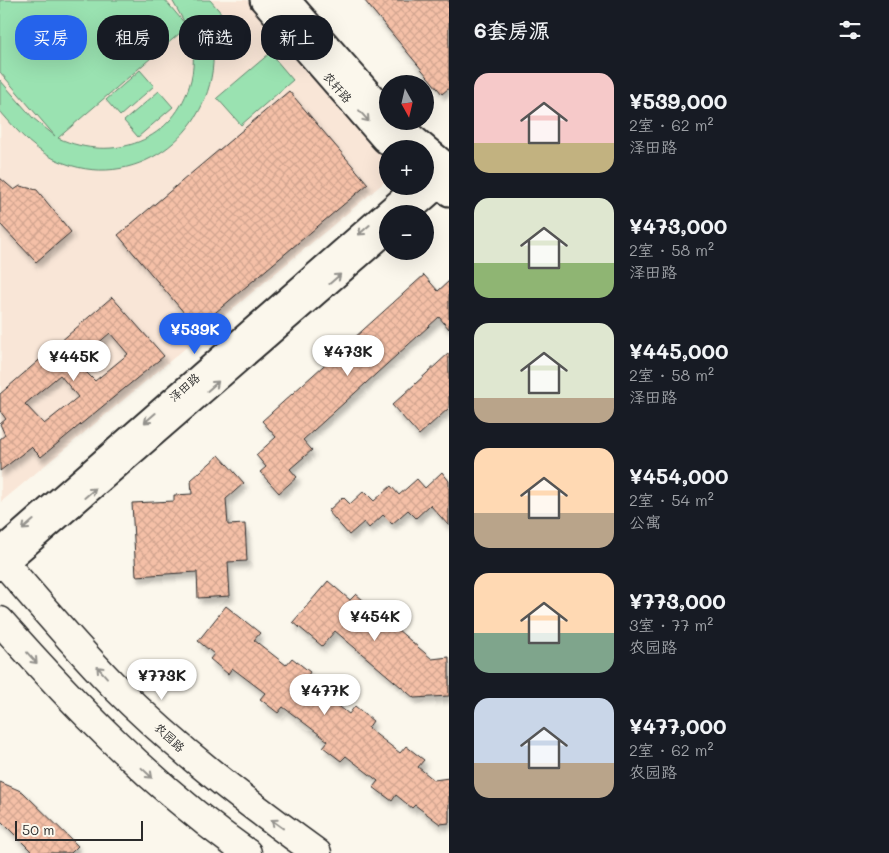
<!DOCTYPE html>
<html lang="zh">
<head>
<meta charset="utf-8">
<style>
  body { margin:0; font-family:Mali,"LXGW WenKai TC",sans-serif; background:#20242c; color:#f1f3f6; height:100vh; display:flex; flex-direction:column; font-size:19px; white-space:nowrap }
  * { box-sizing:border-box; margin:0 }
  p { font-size:16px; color:#9ea1a6 }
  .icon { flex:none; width:28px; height:28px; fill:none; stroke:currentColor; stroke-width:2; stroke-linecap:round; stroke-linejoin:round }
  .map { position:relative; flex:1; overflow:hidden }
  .panel { display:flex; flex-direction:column; background:#171b24; width:440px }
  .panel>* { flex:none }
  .hud { position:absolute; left:15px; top:15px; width:359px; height:45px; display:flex; gap:10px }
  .needle { width:32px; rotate:172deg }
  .tools { position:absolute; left:379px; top:75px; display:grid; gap:10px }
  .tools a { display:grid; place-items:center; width:55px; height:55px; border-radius:50%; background:#171b24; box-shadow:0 5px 20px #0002; font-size:25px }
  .scale { position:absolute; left:15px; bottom:12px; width:128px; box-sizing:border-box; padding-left:5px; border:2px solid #2b2b2b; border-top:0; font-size:14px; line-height:18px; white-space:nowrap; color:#2b2b2b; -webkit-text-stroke:4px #fbf7ec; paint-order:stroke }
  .price { position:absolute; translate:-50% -42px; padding:0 11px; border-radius:18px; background:#fff; color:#222; font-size:16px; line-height:32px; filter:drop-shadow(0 1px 2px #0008) }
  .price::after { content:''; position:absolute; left:50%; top:30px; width:15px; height:11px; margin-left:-8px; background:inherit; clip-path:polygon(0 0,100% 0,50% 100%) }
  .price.selected { background:#2563eb; color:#fff }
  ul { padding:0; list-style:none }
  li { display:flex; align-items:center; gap:15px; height:125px; padding:0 25px }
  li span { display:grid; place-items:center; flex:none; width:140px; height:100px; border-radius:15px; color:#555 }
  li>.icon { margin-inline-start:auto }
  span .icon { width:60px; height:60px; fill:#fffc; stroke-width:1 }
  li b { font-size:21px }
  h2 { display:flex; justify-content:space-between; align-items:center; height:60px; padding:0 25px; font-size:21px }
  .tag { padding:0 18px; border-radius:20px; background:#171b24; box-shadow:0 5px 20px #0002; font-size:18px; line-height:45px }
  .tag.selected { background:#2563eb; color:#fff }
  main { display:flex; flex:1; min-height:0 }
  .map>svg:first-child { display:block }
  .built { fill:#f9e6d7 }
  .pitch { fill:#9ae2b1; stroke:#62866e; fill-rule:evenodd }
  .building { fill:url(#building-cross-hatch); stroke:#2b2b2b; fill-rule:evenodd; filter:url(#shadow) }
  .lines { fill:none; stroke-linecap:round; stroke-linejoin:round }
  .minor-casing { stroke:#2b2b2b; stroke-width:24 }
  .tertiary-casing { stroke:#2b2b2b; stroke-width:29 }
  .secondary-casing { stroke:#2b2b2b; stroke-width:31 }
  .minor { stroke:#fbf7ec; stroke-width:20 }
  .tertiary { stroke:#fbf7ec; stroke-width:25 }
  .secondary { stroke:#fbf7ec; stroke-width:28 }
  .oneway { stroke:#93918c }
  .labels { text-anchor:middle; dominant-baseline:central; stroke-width:4; stroke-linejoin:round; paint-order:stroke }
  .street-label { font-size:12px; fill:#2b2b2b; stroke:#fbf7ec }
</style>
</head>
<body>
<main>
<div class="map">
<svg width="449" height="853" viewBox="0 0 449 853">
  <defs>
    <pattern id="building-cross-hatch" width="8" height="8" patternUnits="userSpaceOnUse" patternTransform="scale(1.25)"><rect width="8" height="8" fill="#f5c0a7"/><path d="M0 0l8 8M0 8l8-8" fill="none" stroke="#d2a590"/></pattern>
    <filter id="shadow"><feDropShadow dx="3" dy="5.5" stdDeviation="2.5" flood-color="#0004"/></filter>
  </defs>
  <rect width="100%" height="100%" fill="#fbf7ec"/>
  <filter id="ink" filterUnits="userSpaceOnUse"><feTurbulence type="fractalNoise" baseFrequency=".02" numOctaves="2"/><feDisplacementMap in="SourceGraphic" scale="10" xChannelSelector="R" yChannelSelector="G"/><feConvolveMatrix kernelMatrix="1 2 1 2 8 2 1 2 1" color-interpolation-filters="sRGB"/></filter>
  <g filter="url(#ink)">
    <path class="built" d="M0,0H247L388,159L387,180L1,502Z"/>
    <g class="pitch">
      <path d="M0,0H165L186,25L172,0H210L242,37L220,56L213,49C218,128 140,192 64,163C36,153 19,133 0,111V80L33,118L55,136L0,72ZM187,27C194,43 195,63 191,80C175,142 113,163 58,138Z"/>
      <path d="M270,53L293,80L241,125L217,98Z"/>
      <path d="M140,70L154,86L120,116L106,100Z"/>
      <path d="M159,91L173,107L138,137L124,121Z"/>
    </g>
    <g class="building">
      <path d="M364,0H449V88L442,94Z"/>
      <path d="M289,91L368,184L197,328L118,235Z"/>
      <path d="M0,178L14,190L20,186L37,190L71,232L36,262L0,224Z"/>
      <path d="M424,275L438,291L449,281V329L439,317L303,440L312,450L290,469L297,477L279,493L260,472L266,467L256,455L276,437L262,421Z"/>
      <path d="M112,297L164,356L41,457L31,447L0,471V439L5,435L0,424L6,419L0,411V394ZM110,333L128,354L95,381L76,362ZM60,375L78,397L44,424L25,404Z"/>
      <path d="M449,353V408L419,435L392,405Z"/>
      <path d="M219,455L244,483L226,499L228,525L245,524L247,561L228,562L230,596L198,598L197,572L136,576L132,503L174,501V495L192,494L191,480Z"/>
      <path d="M442,472L449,481V526L430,505L416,518L408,510L392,524L383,515L369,528L364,522L349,535L328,511L343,497L350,504L364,491L374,501L391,486L399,495L417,479L425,488Z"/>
      <path d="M328,581L350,600L356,594L432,659L449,657V696L414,698L335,631L322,646L293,622Z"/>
      <path d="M226,606L260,633L254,640L286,665L292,658L310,672L305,680L349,714L355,706L373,721L368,728L400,753L406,746L424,760L418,767L434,780L449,778V823L440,824L415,805L412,808L396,795L392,801L373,787L378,781L346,756L341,761L323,747L328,741L299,719L283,707L278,713L260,699L265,693L232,668L228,674L210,659L214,654L198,641Z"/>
      <path d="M0,782L23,792L78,846L71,853H33L0,820Z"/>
    </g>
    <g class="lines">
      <g class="minor-casing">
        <g id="minor">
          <path d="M409,214L449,179"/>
          <path d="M0,549L414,186"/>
          <path d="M0,570L388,233"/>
        </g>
      </g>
      <g class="tertiary-casing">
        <g id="tertiary">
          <path d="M263,0L384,139L396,149"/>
          <path d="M287,0L388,115"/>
          <path d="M393,121L449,168"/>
          <path d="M425,173L449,193"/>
        </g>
      </g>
      <g class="secondary-casing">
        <g id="secondary">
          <path d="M0,558C37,601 74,645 114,686C176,748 246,802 317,853"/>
          <path d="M0,621C75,706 154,787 247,853"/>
        </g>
      </g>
      <use href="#minor" class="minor"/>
      <use href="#tertiary" class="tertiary"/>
      <use href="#secondary" class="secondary"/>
    </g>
    <defs><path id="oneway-shaft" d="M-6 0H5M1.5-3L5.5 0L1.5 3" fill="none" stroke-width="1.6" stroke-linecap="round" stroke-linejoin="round" transform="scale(1.25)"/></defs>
    <g class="oneway">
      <use href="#oneway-shaft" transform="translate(364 116) rotate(49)"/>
      <use href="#oneway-shaft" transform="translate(364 230) rotate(139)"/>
      <use href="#oneway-shaft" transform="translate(335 279) rotate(-41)"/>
      <use href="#oneway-shaft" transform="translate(213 386) rotate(-41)"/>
      <use href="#oneway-shaft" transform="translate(150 418) rotate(139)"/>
      <use href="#oneway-shaft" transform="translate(90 493) rotate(-41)"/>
      <use href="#oneway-shaft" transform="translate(28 525) rotate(139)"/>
      <use href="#oneway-shaft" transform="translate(32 658) rotate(48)"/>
      <use href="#oneway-shaft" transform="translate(102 672) rotate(-132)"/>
      <use href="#oneway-shaft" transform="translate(147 773) rotate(43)"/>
      <use href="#oneway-shaft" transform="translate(277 824) rotate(-144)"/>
    </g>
  </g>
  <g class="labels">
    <g class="street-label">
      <text transform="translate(338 87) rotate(49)">农轩路</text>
      <text transform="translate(184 387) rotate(-41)">泽田路</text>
      <text transform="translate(170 737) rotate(43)">农园路</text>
    </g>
  </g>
</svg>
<div class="tools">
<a><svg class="needle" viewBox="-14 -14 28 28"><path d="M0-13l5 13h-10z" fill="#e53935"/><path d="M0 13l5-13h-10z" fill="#9ea1a6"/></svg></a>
<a>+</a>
<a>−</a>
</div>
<div class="scale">50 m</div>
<b class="price selected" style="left:195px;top:355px">¥539K</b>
<b class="price" style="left:348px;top:377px">¥473K</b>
<b class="price" style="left:74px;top:382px">¥445K</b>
<b class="price" style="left:375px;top:642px">¥454K</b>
<b class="price" style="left:162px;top:701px">¥773K</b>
<b class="price" style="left:325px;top:716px">¥477K</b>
<div class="hud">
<a class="tag selected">买房</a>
<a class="tag">租房</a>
<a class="tag">筛选</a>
<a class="tag">新上</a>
</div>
</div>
<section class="panel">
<h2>6套房源<svg class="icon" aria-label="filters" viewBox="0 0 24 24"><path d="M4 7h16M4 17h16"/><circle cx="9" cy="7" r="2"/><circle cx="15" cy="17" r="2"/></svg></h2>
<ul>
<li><span style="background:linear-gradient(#f6c9c9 70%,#c2b280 0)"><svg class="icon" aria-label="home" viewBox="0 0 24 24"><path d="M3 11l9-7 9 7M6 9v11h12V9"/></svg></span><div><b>¥539,000</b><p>2室 · 62 m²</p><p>泽田路</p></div></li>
<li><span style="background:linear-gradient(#dfe7d0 65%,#8fb573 0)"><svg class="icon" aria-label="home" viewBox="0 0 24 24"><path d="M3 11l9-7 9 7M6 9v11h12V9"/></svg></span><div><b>¥473,000</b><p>2室 · 58 m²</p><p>泽田路</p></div></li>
<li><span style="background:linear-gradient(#dfe7d0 75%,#b9a48a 0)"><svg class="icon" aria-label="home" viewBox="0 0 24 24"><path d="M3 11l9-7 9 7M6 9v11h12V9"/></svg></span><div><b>¥445,000</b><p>2室 · 58 m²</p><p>泽田路</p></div></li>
<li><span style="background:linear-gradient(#ffd9b3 65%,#b9a48a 0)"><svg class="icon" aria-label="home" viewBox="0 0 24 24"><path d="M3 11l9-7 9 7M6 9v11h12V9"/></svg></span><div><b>¥454,000</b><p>2室 · 54 m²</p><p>公寓</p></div></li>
<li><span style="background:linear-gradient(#ffd9b3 60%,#7fa58c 0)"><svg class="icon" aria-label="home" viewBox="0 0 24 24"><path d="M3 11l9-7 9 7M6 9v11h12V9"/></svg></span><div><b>¥773,000</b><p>3室 · 77 m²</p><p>农园路</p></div></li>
<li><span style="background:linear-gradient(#c9d6e8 65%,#b9a48a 0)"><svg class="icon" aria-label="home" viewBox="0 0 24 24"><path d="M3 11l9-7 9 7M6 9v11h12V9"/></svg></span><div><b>¥477,000</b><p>2室 · 62 m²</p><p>农园路</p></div></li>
</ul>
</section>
</main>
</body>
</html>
